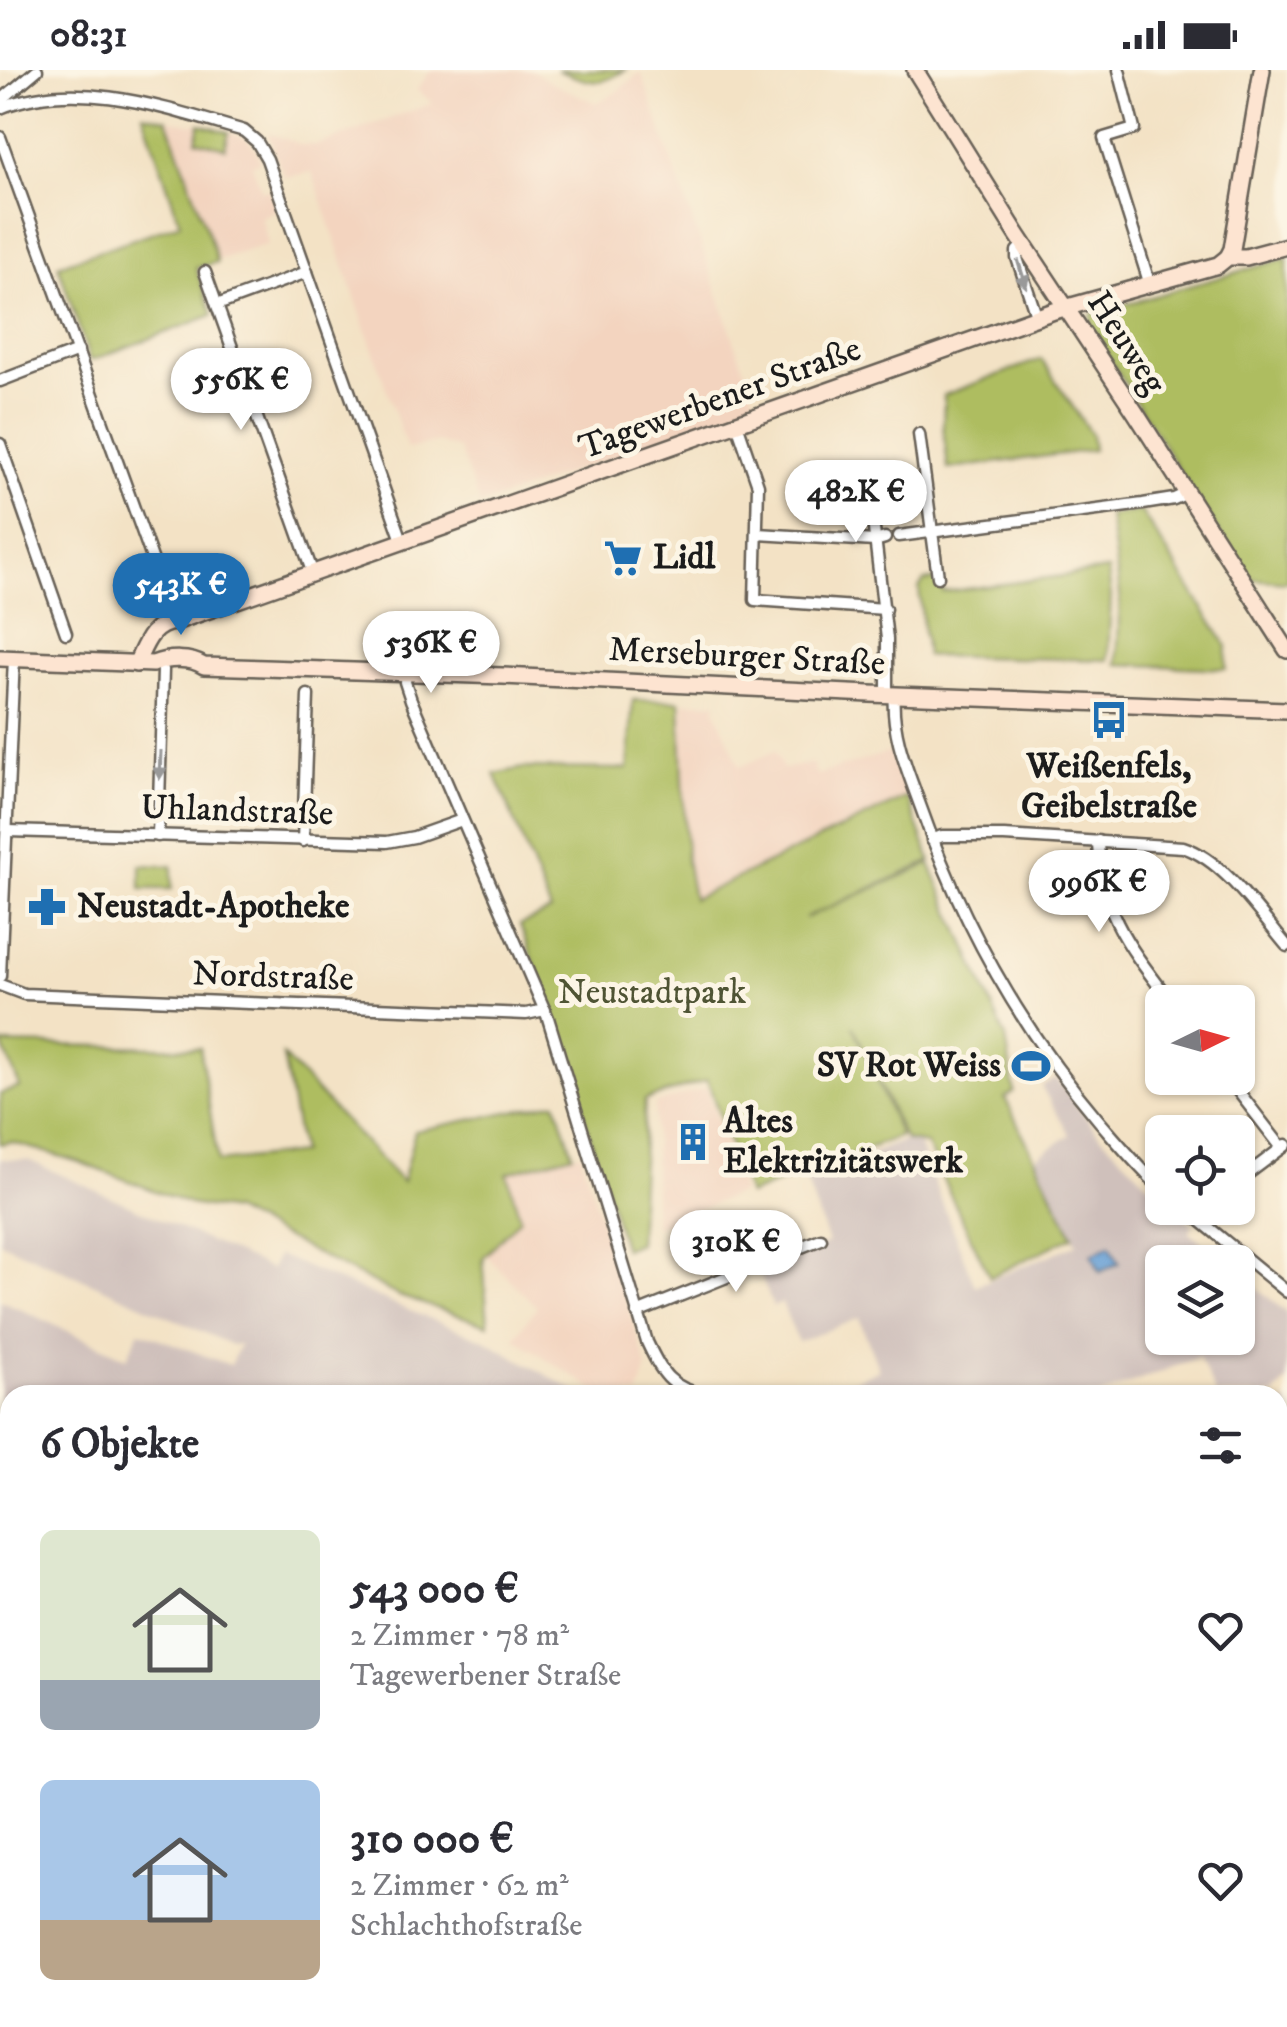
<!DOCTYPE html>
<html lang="de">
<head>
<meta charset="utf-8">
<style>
  body { margin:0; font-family:"IM FELL DW Pica",serif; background:#f2f2f3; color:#2b2b33; height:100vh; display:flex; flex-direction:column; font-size:38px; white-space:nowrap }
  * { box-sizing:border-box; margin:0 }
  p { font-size:32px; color:#7c7c81 }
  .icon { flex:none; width:55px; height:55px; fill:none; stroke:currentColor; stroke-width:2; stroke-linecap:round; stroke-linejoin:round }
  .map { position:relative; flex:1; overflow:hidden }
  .drawer { position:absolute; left:0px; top:1315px; width:1288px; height:642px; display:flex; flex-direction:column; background:#fff; border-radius:30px 30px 0 0; box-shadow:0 2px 8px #0004 }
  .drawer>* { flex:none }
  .needle { width:65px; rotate:85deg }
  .fabs { position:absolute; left:1145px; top:915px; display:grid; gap:20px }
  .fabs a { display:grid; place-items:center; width:110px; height:110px; border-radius:15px; background:#fff; box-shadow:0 2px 8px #0004; font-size:50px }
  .price { position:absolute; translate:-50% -85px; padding:0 22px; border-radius:35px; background:#fff; color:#222; font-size:32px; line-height:65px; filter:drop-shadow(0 2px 5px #0008) }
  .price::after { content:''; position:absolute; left:50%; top:60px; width:30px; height:22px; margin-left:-15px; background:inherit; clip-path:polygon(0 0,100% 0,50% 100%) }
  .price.active { background:#1f6fb2; color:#fff }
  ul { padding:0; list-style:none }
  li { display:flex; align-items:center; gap:30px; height:250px; padding:0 40px }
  li span { display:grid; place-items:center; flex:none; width:280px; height:200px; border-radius:15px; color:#555 }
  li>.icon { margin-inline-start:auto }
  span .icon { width:120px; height:120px; fill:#fffc; stroke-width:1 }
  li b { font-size:42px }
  h2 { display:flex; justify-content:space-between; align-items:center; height:120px; padding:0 40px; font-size:42px }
  .status { display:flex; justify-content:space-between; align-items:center; height:70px; padding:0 50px; background:#fff; direction:ltr }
  .status svg { height:28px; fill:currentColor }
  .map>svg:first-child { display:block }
  .built { fill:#f3d4bf }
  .industrial { fill:#cfc0bb }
  .green { fill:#aebd60; stroke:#656c3e; stroke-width:2.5 }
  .forest { fill:#8aa456; stroke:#536039; stroke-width:2.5 }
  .water { fill:#669fd5; stroke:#415e78; stroke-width:2.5 }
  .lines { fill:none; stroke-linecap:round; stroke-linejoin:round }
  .street-casing { stroke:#676157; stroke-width:15 }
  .secondary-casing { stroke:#676157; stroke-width:20 }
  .street { stroke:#fff; stroke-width:10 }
  .secondary { stroke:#fde4d1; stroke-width:15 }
  .rail { stroke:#1c1c1c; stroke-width:2.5; stroke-dasharray:15 8; stroke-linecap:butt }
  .oneway { fill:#999 }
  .labels { text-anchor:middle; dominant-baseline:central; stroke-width:10; stroke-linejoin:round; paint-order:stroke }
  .street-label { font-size:35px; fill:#1c1c1c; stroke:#fcf5e5 }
  .poi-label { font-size:35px; font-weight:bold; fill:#1c1c1c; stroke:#fcf5e5; text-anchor:start }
  .park-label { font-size:35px; fill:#4f5434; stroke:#fcf5e5 }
</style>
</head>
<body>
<div class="status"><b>08:31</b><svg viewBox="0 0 49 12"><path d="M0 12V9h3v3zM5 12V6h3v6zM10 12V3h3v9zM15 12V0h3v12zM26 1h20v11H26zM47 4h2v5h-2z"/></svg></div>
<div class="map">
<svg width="1287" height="1957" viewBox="0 0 1287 1957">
  <rect width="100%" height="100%" fill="#fcf5e5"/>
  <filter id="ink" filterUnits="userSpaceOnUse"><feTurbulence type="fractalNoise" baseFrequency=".01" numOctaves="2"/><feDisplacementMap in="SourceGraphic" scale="20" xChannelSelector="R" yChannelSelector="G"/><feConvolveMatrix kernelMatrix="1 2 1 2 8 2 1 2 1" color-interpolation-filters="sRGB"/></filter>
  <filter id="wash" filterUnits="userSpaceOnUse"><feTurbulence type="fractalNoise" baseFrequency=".0048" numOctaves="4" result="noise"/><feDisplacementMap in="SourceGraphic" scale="40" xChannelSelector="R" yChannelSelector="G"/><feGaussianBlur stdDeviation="2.25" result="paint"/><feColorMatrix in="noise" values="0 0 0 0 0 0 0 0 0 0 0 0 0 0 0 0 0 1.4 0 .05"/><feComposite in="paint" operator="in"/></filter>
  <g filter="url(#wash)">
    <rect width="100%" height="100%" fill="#f3e2c5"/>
    <g class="built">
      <path d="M431,0H531L554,14L596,33L615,23L641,2L757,336L480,435L459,379L438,372L407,379L312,102L284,107L268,63L303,75H317L433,33L417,20Z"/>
      <path d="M167,49L193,55L194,53L229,62L247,69L255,78L260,91L252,95L262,121L268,119L276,137L275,141L261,147L268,174L217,190Z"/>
      <path d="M684,632H717L716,641L740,697L775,681L783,699L812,693L817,705L893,681L907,727L692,829L686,790L682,687Z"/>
      <path d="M706,1018L742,1122L654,1157L655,1034Z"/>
      <path d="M580,1083L647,1297L638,1325H603L514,1268L537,1237L486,1185L520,1148L507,1103Z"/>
      <path d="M10,1860V1929L0,1928V1870Z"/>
      <path d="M58,1948H101L99,1957H57Z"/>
    </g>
    <g class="industrial">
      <path d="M1056,1008L1098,1063L1162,1127V1138H1174L1193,1155L1189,1162L1226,1192H1162V1268H1238V1202L1287,1243V1311L1274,1325H1216L1199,1287L1101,1325H816L879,1300L859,1248L798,1272L782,1233L773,1237L759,1201L828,1173L806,1110L905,1070L918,1072L975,1216L1077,1174L1035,1088L1070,1065L1041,1016Z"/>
      <path d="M0,1089L28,1090L271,1199L278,1185L410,1241L483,1269L582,1325H10V1432L0,1428V1230L127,1288L139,1261L230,1295L240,1274L232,1275L0,1172Z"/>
      <path d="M1287,1332V1406L1283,1403L1278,1405V1337Z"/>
      <path d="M1278,1582L1287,1590V1672L1278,1683Z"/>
    </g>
    <g class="green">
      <path d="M557,0H625C597,19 586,11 557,0Z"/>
      <path d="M143,44L167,49L212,175L217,192L196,198L213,245L90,291L58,195L180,153Z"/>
      <path d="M200,54L229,62L225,78L196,70Z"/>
      <path d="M1287,188V512L1251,509L1210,450L1089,256L1091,244Z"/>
      <path d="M1041,289L1091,364L1093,380L948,399L943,357L944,325Z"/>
      <path d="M1141,441L1227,576L1226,599L1117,594L1120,524L1109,445Z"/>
      <path d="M1108,500L1111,526L1108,590L926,586L919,518L924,511L940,509L943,522Z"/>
      <path d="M633,630L680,631L686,790L693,829L907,727L931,791L805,848L930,794L1006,968L1014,1022L1005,1028L1073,1166L990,1207L926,1074L905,1070L853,955L900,1066L748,1125L707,1010L645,1030L638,1173L624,1179L552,941L520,855L551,841L495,704L523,698L628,699Z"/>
      <path d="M141,795L172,796V819H141Z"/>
      <path d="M2,974L200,978L218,1092L301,1083L283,986L402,1112L415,1061L556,1032L573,1084L507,1103L520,1148L483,1188L488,1255L399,1226L233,1141L189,1134L79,1092L11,1072L0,1074V1024L20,1017Z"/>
      <path d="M1278,1932L1287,1936V1957H1106L1091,1948H1278Z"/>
      <path d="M248,1948H746L753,1957H347Z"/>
      <path d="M816,1948H1015L1016,1957H819Z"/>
    </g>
    <g class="forest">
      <path d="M0,1576L10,1581V1688L0,1695Z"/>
      <path d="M10,1721V1802L0,1810V1728Z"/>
    </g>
    <g class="water">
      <path d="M1110,1175L1119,1193L1100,1202L1092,1184Z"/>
      <path d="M10,1802V1860L0,1870V1810Z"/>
      <path d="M0,1928L10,1929V1948H58L57,1957H35L0,1952Z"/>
      <path d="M101,1948H248L347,1957H99Z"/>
      <path d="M746,1948H816L819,1957H753Z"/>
    </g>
  </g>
  <g filter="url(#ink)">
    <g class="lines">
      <g class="street-casing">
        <g id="street">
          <path d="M1119,0L1134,59L1104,68L1150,215"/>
          <path d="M0,31L37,0"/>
          <path d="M0,38C78,6 168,39 244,61L257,72L267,89L403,473"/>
          <path d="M0,67L175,552"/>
          <path d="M1024,174L1017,181V188L1037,248"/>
          <path d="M205,202L313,504"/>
          <path d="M217,235L307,202"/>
          <path d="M0,311L78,281"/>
          <path d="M737,354L758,415L755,530L885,539"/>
          <path d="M919,364L938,507"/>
          <path d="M0,374L66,563"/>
          <path d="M872,425V442L887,569V624"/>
          <path d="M758,464L875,471L885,468"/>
          <path d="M899,466L1143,434L1174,429L1187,423"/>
          <path d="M406,602L405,612L411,630L548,948L647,1272C661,1302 670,1319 705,1325"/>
          <path d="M894,624C891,663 907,699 920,735C961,852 1020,958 1100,1052C1120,1075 1140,1099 1162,1119"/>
          <path d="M8,761L387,772L414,767L462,750"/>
          <path d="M158,766L163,600"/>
          <path d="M932,770L942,766H1004L1183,777C1224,790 1259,843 1287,876"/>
          <path d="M303,771L308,625"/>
          <path d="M1098,771C1100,843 1130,878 1171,932"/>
          <path d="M0,906L14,588"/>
          <path d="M0,915L24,924L526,944L545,940"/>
          <path d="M1228,1008L1282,1078"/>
          <path d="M1238,1111L1286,1075"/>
          <path d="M1185,1138L1287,1222"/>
          <path d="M637,1243L821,1169"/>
          <path d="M1278,1518L1287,1520"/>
          <path d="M1278,1723L1287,1698"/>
          <path d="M1278,1738L1287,1751"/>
        </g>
      </g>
      <g class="secondary-casing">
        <g id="secondary">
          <path d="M915,0L1017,164L1135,342L1287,580"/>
          <path d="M1228,187L1232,179L1262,0"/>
          <path d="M0,588L153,594C168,588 190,587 204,596L503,606L870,624L1287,640"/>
          <path d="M136,594C145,575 151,554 175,552L1054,241L1218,195L1228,187H1246L1287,176"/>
        </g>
      </g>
      <use href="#street" class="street"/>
      <use href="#secondary" class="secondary"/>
      <g class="rail">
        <path d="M0,1380L10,1384"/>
        <path d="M1278,1901L1287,1904"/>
      </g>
    </g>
    <defs><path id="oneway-solid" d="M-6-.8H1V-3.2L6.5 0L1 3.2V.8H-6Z" transform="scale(2.5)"/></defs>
    <g class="oneway">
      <use href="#oneway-solid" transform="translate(1022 204) rotate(73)"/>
      <use href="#oneway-solid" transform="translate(160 695) rotate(92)"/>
    </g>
  </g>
  <defs>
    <g id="supermarket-bare" transform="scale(3)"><path d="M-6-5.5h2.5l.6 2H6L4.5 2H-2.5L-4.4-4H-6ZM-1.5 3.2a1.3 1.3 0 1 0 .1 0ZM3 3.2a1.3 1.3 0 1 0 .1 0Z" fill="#1f6fb2" stroke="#fcf5e5" stroke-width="2.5" paint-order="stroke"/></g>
    <g id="bus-bare" transform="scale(3)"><path d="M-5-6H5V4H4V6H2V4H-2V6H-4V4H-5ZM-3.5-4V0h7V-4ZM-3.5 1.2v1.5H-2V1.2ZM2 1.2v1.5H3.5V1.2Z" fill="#1f6fb2" stroke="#fcf5e5" stroke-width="2.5" paint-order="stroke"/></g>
    <g id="pharmacy-bare" transform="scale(3)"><path d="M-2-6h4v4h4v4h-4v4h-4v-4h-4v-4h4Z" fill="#1f6fb2" stroke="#fcf5e5" stroke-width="2.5" paint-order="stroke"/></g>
    <g id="stadium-bare" transform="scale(3)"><path d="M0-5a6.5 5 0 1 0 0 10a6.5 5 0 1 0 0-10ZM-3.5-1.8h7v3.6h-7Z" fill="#1f6fb2" stroke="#fcf5e5" stroke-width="2.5" paint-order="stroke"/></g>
    <g id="building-bare" transform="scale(3)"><path d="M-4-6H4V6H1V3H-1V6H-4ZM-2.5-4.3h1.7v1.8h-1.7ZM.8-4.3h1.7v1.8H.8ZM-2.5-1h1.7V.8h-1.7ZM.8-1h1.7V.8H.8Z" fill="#1f6fb2" stroke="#fcf5e5" stroke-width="2.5" paint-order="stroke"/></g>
  </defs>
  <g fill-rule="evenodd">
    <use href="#supermarket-bare" x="623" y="488"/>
    <use href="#bus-bare" x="1109" y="650"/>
    <use href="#pharmacy-bare" x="47" y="837"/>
    <use href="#stadium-bare" x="1031" y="996"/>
    <use href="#building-bare" x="693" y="1072"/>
  </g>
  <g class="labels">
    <g class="street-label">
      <text transform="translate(1126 273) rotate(57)">Heuweg</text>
      <text transform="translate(720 329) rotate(-20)">Tagewerbener Straße</text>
      <text transform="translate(747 587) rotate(3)">Merseburger Straße</text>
      <text transform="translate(237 741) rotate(2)">Uhlandstraße</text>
      <text transform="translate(273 907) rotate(2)">Nordstraße</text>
    </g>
    <g class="poi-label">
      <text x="653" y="488">Lidl</text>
      <text x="1109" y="697" text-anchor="middle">Weißenfels,<tspan x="1109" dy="40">Geibelstraße</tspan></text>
      <text x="77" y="837">Neustadt-Apotheke</text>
      <text x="1001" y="996" text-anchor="end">SV Rot Weiss</text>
      <text x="723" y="1052">Altes<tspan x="723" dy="40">Elektrizitätswerk</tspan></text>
    </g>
    <g class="park-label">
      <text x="652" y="923">Neustadtpark</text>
    </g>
  </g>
</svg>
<div class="fabs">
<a><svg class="needle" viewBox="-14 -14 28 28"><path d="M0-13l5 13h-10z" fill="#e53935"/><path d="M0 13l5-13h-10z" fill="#7c7c81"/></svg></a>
<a><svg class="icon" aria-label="locate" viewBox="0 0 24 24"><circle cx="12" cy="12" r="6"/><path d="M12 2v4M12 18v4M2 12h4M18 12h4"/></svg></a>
<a><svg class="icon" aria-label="layers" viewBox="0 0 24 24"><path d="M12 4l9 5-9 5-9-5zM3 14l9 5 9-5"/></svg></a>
</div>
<b class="price" style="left:241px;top:363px">556K €</b>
<b class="price" style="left:856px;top:475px">482K €</b>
<b class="price active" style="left:181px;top:568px">543K €</b>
<b class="price" style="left:431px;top:626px">536K €</b>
<b class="price" style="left:1099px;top:865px">996K €</b>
<b class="price" style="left:736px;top:1225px">310K €</b>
<section class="drawer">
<h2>6 Objekte<svg class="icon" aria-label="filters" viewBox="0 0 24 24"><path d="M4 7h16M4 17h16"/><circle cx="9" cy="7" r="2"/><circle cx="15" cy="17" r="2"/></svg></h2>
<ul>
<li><span style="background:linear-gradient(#dfe7d0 75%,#9aa5b1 0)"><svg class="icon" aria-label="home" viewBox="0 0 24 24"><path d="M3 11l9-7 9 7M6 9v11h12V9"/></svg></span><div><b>543 000 €</b><p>2 Zimmer · 78 m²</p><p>Tagewerbener Straße</p></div><svg class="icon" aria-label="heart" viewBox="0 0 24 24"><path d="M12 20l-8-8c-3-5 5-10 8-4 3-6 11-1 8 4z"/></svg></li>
<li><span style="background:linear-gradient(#a9c7e8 70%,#b9a48a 0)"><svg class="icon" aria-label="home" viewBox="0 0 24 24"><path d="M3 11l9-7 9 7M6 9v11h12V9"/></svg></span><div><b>310 000 €</b><p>2 Zimmer · 62 m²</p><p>Schlachthofstraße</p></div><svg class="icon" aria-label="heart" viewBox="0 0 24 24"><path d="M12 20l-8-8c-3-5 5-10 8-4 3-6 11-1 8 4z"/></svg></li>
</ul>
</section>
</div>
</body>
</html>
